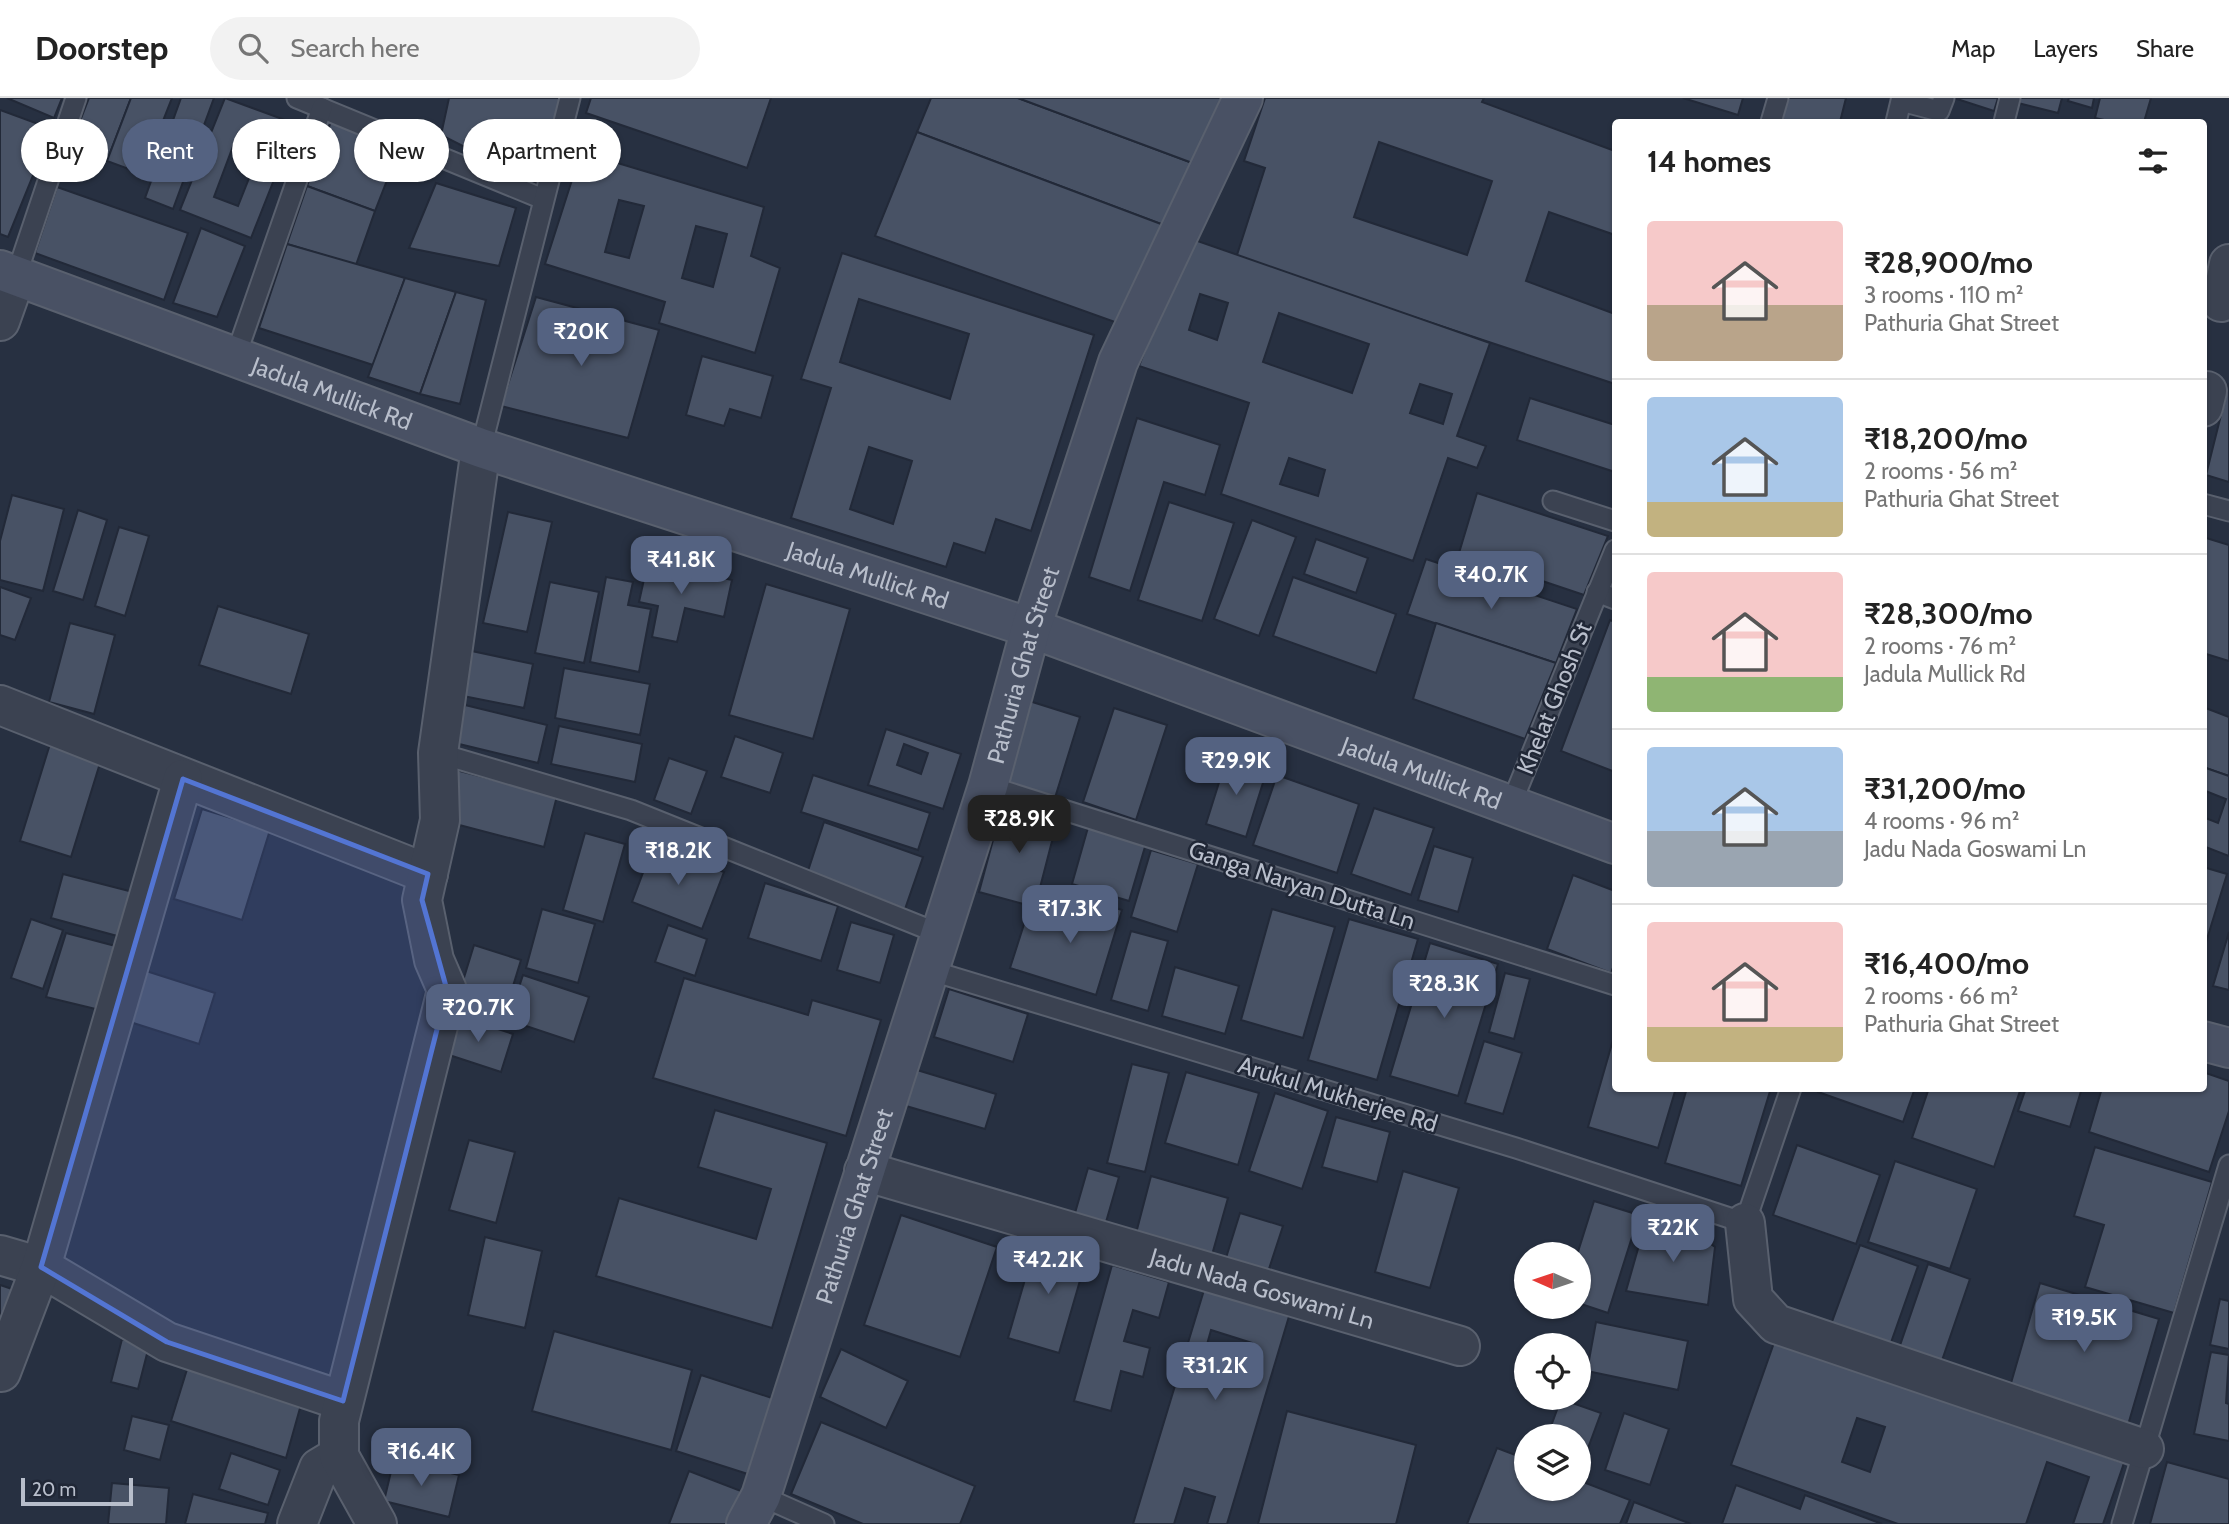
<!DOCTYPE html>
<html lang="en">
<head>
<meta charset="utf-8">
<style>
  body { margin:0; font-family:Cabin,sans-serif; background:#f2f2f2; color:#222; height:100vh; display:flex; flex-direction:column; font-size:26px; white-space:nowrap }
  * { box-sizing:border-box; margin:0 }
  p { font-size:23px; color:#767676 }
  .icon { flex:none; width:38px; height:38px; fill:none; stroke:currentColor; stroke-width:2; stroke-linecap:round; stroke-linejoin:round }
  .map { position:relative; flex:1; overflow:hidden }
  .side { position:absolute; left:1612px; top:21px; width:595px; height:973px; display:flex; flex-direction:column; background:#fff; border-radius:7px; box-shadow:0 2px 5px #0004 }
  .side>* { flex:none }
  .top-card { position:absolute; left:21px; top:21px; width:665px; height:63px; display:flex; gap:14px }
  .needle { width:46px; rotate:273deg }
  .tools { position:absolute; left:1514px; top:1144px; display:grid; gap:14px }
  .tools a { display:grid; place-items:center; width:77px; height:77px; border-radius:50%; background:#fff; box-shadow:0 2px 5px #0004; font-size:35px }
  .scale { position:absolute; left:21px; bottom:18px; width:112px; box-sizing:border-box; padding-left:7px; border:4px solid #b8becb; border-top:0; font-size:19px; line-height:24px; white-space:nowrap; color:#b8becb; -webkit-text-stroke:5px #202736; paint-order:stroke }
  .price { position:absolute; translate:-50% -60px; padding:0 16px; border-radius:14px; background:#546281; color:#fff; font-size:23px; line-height:46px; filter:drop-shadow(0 2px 4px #0008) }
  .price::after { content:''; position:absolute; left:50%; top:42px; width:21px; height:16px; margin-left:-10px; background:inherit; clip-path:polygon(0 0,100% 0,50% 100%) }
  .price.on { background:#222; color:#fff }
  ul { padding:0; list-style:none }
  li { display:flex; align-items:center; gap:21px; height:175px; padding:0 35px }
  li+li { border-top:2px solid #e0e0e0 }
  li span { display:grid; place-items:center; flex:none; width:196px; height:140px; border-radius:7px; color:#555 }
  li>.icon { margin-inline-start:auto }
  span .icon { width:84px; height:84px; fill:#fffc; stroke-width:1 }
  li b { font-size:30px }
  h2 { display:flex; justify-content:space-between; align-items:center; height:84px; padding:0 35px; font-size:30px }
  .pill { padding:0 24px; border-radius:32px; background:#fff; box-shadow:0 2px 5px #0004; font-size:24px; line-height:63px }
  .pill.on { background:#546281; color:#fff }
  header { display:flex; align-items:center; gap:42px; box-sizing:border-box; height:98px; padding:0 35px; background:#fff; border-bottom:2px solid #e0e0e0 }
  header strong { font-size:33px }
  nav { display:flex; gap:38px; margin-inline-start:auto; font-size:24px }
  .search { width:490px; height:63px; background:#f2f2f2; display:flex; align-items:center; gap:18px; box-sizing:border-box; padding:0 24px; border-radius:38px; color:#767676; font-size:26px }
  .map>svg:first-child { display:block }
  .building { fill:#485265; stroke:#222938; stroke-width:2; fill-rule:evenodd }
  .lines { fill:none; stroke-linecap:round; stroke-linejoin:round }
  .lane-casing { stroke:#59606e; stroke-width:23 }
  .street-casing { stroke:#59606e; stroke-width:42 }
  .secondary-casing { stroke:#59606e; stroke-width:42 }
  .lane { stroke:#3b4251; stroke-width:19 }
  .street { stroke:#3b4251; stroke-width:38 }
  .secondary { stroke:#495164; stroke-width:38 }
  .marked { fill:#5375d3; fill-opacity:0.2; stroke:#5375d3; stroke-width:5; stroke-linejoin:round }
  .labels { text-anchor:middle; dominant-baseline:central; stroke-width:5; stroke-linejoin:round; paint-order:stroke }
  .street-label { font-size:24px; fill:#b8becb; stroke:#202736 }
</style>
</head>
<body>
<header>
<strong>Doorstep</strong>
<div class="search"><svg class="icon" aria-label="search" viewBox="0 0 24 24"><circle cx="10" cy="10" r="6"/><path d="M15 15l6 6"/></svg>Search here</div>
<nav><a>Map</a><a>Layers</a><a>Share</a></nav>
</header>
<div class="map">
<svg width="2229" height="1426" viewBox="0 0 2229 1426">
  <rect width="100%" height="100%" fill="#273041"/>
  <g class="building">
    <path d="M7,0H62L54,20Z"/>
    <path d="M89,0H131L107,63L70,49Z"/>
    <path d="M131,0H172L142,76L107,63Z"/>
    <path d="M181,0H214L173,111L145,100Z"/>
    <path d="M225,0L296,26L251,140L180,112ZM238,35L263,45L238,108L214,99Z"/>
    <path d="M449,0H562L540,87L441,37Z"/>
    <path d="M591,0H771L747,70L586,15Z"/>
    <path d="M931,0H1018L1195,66L1169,129L917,34Z"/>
    <path d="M1018,0H1224L1195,66Z"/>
    <path d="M1265,0H1484L1482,4L1615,53V137L1549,114L1526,183L1615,216V286L1236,160L1265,70L1244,63ZM1379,44L1492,83L1467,157L1354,119Z"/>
    <path d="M1683,0H1743L1738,17Z"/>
    <path d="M1787,0H1846L1840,24H1780Z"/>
    <path d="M1954,0H1998L1994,13Z"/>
    <path d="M2015,0H2062L2058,15L2014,4Z"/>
    <path d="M2069,0H2094L2092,10L2068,3Z"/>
    <path d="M2100,0H2151L2144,24H2113L2095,20Z"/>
    <path d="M0,12L52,31L8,139L0,136Z"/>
    <path d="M1924,19L1943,24H1922Z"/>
    <path d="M332,21L400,49L375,113L307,88Z"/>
    <path d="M917,34L1169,129L1126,228L875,138Z"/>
    <path d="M581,54L764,109L751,158L780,170L755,255L659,225L665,204L545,166ZM619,102L644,108L629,160L605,154ZM696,128L727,136L713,189L682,180Z"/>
    <path d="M436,85L516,110L499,168L409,150Z"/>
    <path d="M307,88L375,113L356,167L287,146Z"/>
    <path d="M57,89L188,135L164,202L35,155Z"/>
    <path d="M201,130L245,148L217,219L173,205Z"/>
    <path d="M1189,140L1490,245L1457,338L1486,348L1477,370L1448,360L1413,463L1221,396L1249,305L1139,268ZM1200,196L1228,205L1217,242L1189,232ZM1279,215L1369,246L1352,295L1263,264ZM1420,286L1452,296L1443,326L1410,315ZM1289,360L1325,372L1318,398L1280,386Z"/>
    <path d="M287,146L405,180L373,267L259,230Z"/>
    <path d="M842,155L1094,237L1031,433L996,421L985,455L954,445L946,469L791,420L831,290L801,281ZM859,201L969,236L950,301L840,264ZM869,349L912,363L893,426L850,411Z"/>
    <path d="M405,180L456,194L420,296L368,279Z"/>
    <path d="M456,194L486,202L460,306L420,296Z"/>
    <path d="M536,199L659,232L628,340L501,308Z"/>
    <path d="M702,258L773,278L761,320L730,311L724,328L686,317Z"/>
    <path d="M2229,285V384L2206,377Z"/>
    <path d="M1530,300L1615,327V374L1517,342Z"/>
    <path d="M1137,320L1220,347L1205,397L1164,384L1130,493L1089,479Z"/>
    <path d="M1477,395L1608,438L1584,497L1459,455Z"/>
    <path d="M12,397L64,411L43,493L0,482V443Z"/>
    <path d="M1169,404L1234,425L1202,523L1138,502Z"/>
    <path d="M78,412L107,422L83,502L53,493Z"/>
    <path d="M508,414L552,424L527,534L483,525Z"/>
    <path d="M1252,422L1296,439L1259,538L1214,521Z"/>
    <path d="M119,429L149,438L125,518L95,508Z"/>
    <path d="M2203,439L2229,447V563L2203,555Z"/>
    <path d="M1316,441L1368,460L1356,495L1304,476Z"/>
    <path d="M1426,461L1577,511L1556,565L1407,516Z"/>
    <path d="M648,463L732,482L724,519L685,510L677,544L652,539L658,508L639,504Z"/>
    <path d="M606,479L633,484L628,507L651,511L639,574L590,564Z"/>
    <path d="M1293,479L1396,516L1376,575L1273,538Z"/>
    <path d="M550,484L599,494L584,565L535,555Z"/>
    <path d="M766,486L850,511L813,641L729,617Z"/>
    <path d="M0,489L31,500L15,542L0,537Z"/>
    <path d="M218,508L309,536L291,596L199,567Z"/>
    <path d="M1610,522L1615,524V674L1561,653Z"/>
    <path d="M70,525L115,537L94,616L49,604Z"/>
    <path d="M1436,525L1556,565L1525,641L1413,601Z"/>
    <path d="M467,552L533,566L524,610L458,597Z"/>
    <path d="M564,570L650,586L640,637L555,620Z"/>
    <path d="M1026,602L1080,619L1054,703L1000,687Z"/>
    <path d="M465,607L547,627L538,665L455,645Z"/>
    <path d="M2203,609L2229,619V678L2203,669Z"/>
    <path d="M1114,610L1167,627L1136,722L1083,704Z"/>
    <path d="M559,628L642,646L635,684L551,666Z"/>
    <path d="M886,631L961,656L943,711L868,687ZM904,646L928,655L921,676L897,667Z"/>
    <path d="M735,638L783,655L770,695L721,679Z"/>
    <path d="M50,646L101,662L71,759L20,743Z"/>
    <path d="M1227,659L1267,672L1246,739L1206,726Z"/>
    <path d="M669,660L707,673L691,716L654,702Z"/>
    <path d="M2203,669L2229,678V758L2203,748V719L2218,725L2226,701L2203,692Z"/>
    <path d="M456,672L557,698L544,749L444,723Z"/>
    <path d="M813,677L930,715L918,752L801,714Z"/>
    <path d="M1277,677L1359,706L1337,775L1253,747Z"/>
    <path d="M1003,705L1058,720L1035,809L979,794Z"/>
    <path d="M1374,710L1434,730L1411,797L1351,776Z"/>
    <path d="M202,711L270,732L242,822L174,801Z"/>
    <path d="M824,724L923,759L905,811L807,776Z"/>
    <path d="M1089,726L1147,742L1129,803L1072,786Z"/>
    <path d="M585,735L625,746L603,824L563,812Z"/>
    <path d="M653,748L724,774L702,831L632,804Z"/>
    <path d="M1434,748L1473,760L1458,814L1418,802Z"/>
    <path d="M1151,752L1198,766L1177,834L1131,819Z"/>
    <path d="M2203,769L2227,776L2203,854Z"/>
    <path d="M63,776L133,794L121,839L51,820Z"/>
    <path d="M1573,777L1615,793V864L1611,875L1547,851Z"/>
    <path d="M765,785L838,808L821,863L748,840Z"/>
    <path d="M1069,795L1122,812L1096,897L1010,870L1026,820L1058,830Z"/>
    <path d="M542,811L595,826L578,885L526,870Z"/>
    <path d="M1272,811L1335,829L1303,940L1241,922Z"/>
    <path d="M31,821L63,832L43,891L11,880Z"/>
    <path d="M1349,821L1418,841L1377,982L1308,962Z"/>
    <path d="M851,824L894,837L880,885L837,872Z"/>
    <path d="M668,827L707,841L695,878L655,864Z"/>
    <path d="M1131,833L1168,843L1148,913L1111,902Z"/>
    <path d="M2229,834V892L2213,888Z"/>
    <path d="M66,835L123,850L108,914L46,899Z"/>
    <path d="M1430,845L1498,866L1458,998L1390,978Z"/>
    <path d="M474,847L521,862L502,924L455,909Z"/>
    <path d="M1175,869L1239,888L1225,936L1162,918Z"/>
    <path d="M143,872L215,895L199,946L127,923Z"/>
    <path d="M1505,875L1530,881L1514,941L1489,934Z"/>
    <path d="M523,877L589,899L574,944L508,922Z"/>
    <path d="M684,880L808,917L812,902L881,922L846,1038L653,980Z"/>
    <path d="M949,891L1028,916L1013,964L934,939Z"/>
    <path d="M455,917L513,936L501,974L443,955Z"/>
    <path d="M1615,935V990H1676L1658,1050L1588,1029Z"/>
    <path d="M1484,943L1522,955L1503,1016L1465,1005Z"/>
    <path d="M1132,966L1169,975L1145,1074L1107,1065Z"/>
    <path d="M917,972L996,996L985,1031L906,1008Z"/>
    <path d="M1186,974L1259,995L1238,1067L1165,1045Z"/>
    <path d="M2203,974L2229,983V1013L2209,1074L2089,1034L2102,990H2203Z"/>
    <path d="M1687,990H1771L1741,1088L1665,1065Z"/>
    <path d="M1819,990H1915L1903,1024L1818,994Z"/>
    <path d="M1929,990H2021L1994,1069L1912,1040Z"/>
    <path d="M2026,990H2082L2070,1029L2018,1013Z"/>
    <path d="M1275,995L1328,1013L1302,1091L1249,1073Z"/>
    <path d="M715,1012L827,1045L772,1230L596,1178L619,1100L756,1141L771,1091L698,1069Z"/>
    <path d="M1336,1019L1390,1034L1377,1084L1322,1069Z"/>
    <path d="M469,1042L515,1054L496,1125L449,1112Z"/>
    <path d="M1797,1047L1880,1077L1856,1146L1773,1117Z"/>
    <path d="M2095,1049L2212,1084L2174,1215L2085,1189L2104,1127L2074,1118Z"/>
    <path d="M1895,1063L1977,1091L1950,1171L1868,1144Z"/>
    <path d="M1088,1070L1119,1079L1106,1124L1075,1115Z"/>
    <path d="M1403,1073L1459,1090L1430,1190L1375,1174Z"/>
    <path d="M1151,1078L1228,1100L1210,1164L1134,1143Z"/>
    <path d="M1594,1103L1639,1117L1608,1215L1578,1205L1577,1157Z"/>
    <path d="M1240,1115L1283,1128L1267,1177L1225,1163Z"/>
    <path d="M901,1117L997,1149L960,1259L864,1227Z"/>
    <path d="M1647,1119L1690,1131L1715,1149L1708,1207L1626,1193Z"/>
    <path d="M485,1139L542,1153L525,1230L468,1217Z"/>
    <path d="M1037,1140L1088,1155L1059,1255L1008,1240Z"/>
    <path d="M1860,1147L1918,1168L1888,1253L1829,1232Z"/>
    <path d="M1928,1166L1970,1181L1938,1274L1896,1259Z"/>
    <path d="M1112,1167L1169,1184L1159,1220L1133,1212L1124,1243L1150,1250L1143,1279L1121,1273L1111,1313L1074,1303Z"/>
    <path d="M1208,1179L1293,1205L1227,1426H1207L1215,1399L1185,1390L1174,1426H1133ZM1211,1232L1252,1245L1243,1273L1203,1261Z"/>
    <path d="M2040,1185L2159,1221L2128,1327L2009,1292Z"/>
    <path d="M0,1187L12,1191L0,1226Z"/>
    <path d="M2220,1201L2229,1203V1251L2210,1247Z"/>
    <path d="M1596,1224L1688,1243L1678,1292L1587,1273Z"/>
    <path d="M554,1233L692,1272L671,1352L532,1313Z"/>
    <path d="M122,1241L149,1248L138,1291L111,1284Z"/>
    <path d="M1775,1242L2124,1365L2103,1426H2073L2089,1379L2047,1364L2026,1426H1898L1731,1367ZM1857,1320L1885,1329L1870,1374L1842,1364Z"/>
    <path d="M841,1251L908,1283L886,1330L820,1299Z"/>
    <path d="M2211,1254L2229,1257L2226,1305L2229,1306V1343L2194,1336Z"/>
    <path d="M189,1265L302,1303L286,1360L171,1323Z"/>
    <path d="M701,1277L778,1302L754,1378L676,1353Z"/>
    <path d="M1561,1301L1601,1315L1581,1369L1578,1339H1547Z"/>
    <path d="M1287,1313L1416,1347L1396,1426H1258Z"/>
    <path d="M1624,1315L1669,1331L1650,1387L1605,1372Z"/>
    <path d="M132,1318L169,1327L160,1362L124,1352Z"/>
    <path d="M821,1324L975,1388L960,1426H863L791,1396Z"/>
    <path d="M1497,1350L1526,1361V1391H1578V1382L1630,1402L1620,1426H1467Z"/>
    <path d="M231,1355L280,1372L268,1407L219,1391Z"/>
    <path d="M394,1361L459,1377L449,1419L384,1403Z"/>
    <path d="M2167,1364L2229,1381V1426H2150Z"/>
    <path d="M689,1373L741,1393L728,1426H669Z"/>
    <path d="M112,1385L169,1390L166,1426H108Z"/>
    <path d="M1736,1387L1800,1411L1805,1397L1882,1426H1722Z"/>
    <path d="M193,1396L268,1415L265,1426H185Z"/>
    <path d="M1634,1404L1691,1426H1626Z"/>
  </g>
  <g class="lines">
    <g class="lane-casing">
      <g id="lane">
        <path d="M297,0L543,101"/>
        <path d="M1771,24L1778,0"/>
        <path d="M1896,24L1901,3L1939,13L1944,0"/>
        <path d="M2004,24L2010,0"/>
        <path d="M16,178L76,0"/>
        <path d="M235,260L322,10"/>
        <path d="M481,350L570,0"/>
        <path d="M1553,403L1615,423"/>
        <path d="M2203,406L2229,413"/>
        <path d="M1597,494L1615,501"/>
        <path d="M438,655L631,712L940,836"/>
        <path d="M988,688L1615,887"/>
        <path d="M1510,709L1615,452"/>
        <path d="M929,872L1516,1050L1745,1125L1791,990"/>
        <path d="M761,1398L824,1426"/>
        <path d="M2122,1426L2229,1067"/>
      </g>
    </g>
    <g class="street-casing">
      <g id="street">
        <path d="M2221,204L2229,166"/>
        <path d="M0,223L16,178"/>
        <path d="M2203,309L2207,293"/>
        <path d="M0,607L428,776"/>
        <path id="s1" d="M864,1073L1460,1248"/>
        <path d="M1745,1125L1753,1201L1776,1226L2144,1351"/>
        <path d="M0,1157L41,1169L167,1244L343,1303"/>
        <path d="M1,1274L41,1169L183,681"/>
        <path d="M297,1426L319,1370L339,1358"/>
        <path d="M377,1426L339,1358V1323L447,892L434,862L422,802L440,722L438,655L481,350"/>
      </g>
    </g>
    <g class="secondary-casing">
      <g id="secondary">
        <path id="s2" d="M0,172L481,350L1031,530L1615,746"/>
        <path d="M2203,943L2229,950"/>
        <path id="s3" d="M746,1426L761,1398L988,688L1031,530L1118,264L1243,0"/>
      </g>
    </g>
    <use href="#lane" class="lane"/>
    <use href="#street" class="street"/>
    <use href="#secondary" class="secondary"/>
  </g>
  <path class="marked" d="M183,681L428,776L422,802L447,892L343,1303L167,1244L41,1169Z"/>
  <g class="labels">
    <g class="street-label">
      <text stroke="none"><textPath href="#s2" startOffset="354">Jadula Mullick Rd</textPath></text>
      <text stroke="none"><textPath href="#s2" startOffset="920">Jadula Mullick Rd</textPath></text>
      <text stroke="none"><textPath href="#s3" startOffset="903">Pathuria Ghat Street</textPath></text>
      <text transform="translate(1554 600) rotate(-68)">Khelat Ghosh St</text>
      <text stroke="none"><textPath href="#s2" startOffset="1508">Jadula Mullick Rd</textPath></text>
      <text transform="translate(1302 787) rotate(18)">Ganga Naryan Dutta Ln</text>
      <text transform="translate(1338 996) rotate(17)">Arukul Mukherjee Rd</text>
      <text stroke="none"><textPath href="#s3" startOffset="336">Pathuria Ghat Street</textPath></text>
      <text stroke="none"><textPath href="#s1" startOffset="415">Jadu Nada Goswami Ln</textPath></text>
    </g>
  </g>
</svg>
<div class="tools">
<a><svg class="needle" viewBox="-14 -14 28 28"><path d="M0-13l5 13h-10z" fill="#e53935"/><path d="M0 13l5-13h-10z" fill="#767676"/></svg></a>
<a><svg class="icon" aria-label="locate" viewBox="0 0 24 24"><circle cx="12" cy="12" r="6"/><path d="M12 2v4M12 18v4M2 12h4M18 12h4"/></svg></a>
<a><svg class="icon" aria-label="layers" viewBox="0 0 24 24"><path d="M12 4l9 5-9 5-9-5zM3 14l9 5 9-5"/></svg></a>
</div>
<div class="scale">20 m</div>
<b class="price" style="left:581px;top:270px">₹20K</b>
<b class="price" style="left:681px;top:498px">₹41.8K</b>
<b class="price" style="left:1491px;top:513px">₹40.7K</b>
<b class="price" style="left:1236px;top:699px">₹29.9K</b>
<b class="price on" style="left:1019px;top:757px">₹28.9K</b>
<b class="price" style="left:678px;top:789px">₹18.2K</b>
<b class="price" style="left:1070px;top:847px">₹17.3K</b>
<b class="price" style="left:1444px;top:922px">₹28.3K</b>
<b class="price" style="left:478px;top:946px">₹20.7K</b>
<b class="price" style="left:1673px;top:1166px">₹22K</b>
<b class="price" style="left:1048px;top:1198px">₹42.2K</b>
<b class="price" style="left:2084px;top:1256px">₹19.5K</b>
<b class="price" style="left:1215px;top:1304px">₹31.2K</b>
<b class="price" style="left:421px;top:1390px">₹16.4K</b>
<div class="top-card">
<a class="pill">Buy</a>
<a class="pill on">Rent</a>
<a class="pill">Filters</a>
<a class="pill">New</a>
<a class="pill">Apartment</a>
</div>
<section class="side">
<h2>14 homes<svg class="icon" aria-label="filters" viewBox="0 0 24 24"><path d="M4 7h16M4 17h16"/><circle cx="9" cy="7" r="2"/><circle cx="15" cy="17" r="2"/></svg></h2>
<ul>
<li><span style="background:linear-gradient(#f6c9c9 60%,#b9a48a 0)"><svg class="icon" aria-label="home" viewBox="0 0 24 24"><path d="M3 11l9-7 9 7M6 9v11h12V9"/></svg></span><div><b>₹28,900/mo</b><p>3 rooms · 110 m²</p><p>Pathuria Ghat Street</p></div></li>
<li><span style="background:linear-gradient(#a9c7e8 75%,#c2b280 0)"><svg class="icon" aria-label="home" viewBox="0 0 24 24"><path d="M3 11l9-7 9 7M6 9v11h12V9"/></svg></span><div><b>₹18,200/mo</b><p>2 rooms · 56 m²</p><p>Pathuria Ghat Street</p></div></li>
<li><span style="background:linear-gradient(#f6c9c9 75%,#8fb573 0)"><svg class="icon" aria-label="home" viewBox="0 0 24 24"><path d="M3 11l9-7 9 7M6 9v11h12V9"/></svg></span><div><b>₹28,300/mo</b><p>2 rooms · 76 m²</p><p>Jadula Mullick Rd</p></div></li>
<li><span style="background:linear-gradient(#a9c7e8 60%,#9aa5b1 0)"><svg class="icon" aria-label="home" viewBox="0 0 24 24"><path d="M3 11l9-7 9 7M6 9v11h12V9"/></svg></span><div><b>₹31,200/mo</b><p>4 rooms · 96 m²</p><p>Jadu Nada Goswami Ln</p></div></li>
<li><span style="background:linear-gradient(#f6c9c9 75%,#c2b280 0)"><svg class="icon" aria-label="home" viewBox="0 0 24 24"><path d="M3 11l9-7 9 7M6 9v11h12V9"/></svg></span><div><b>₹16,400/mo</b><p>2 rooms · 66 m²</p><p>Pathuria Ghat Street</p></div></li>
</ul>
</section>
</div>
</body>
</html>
